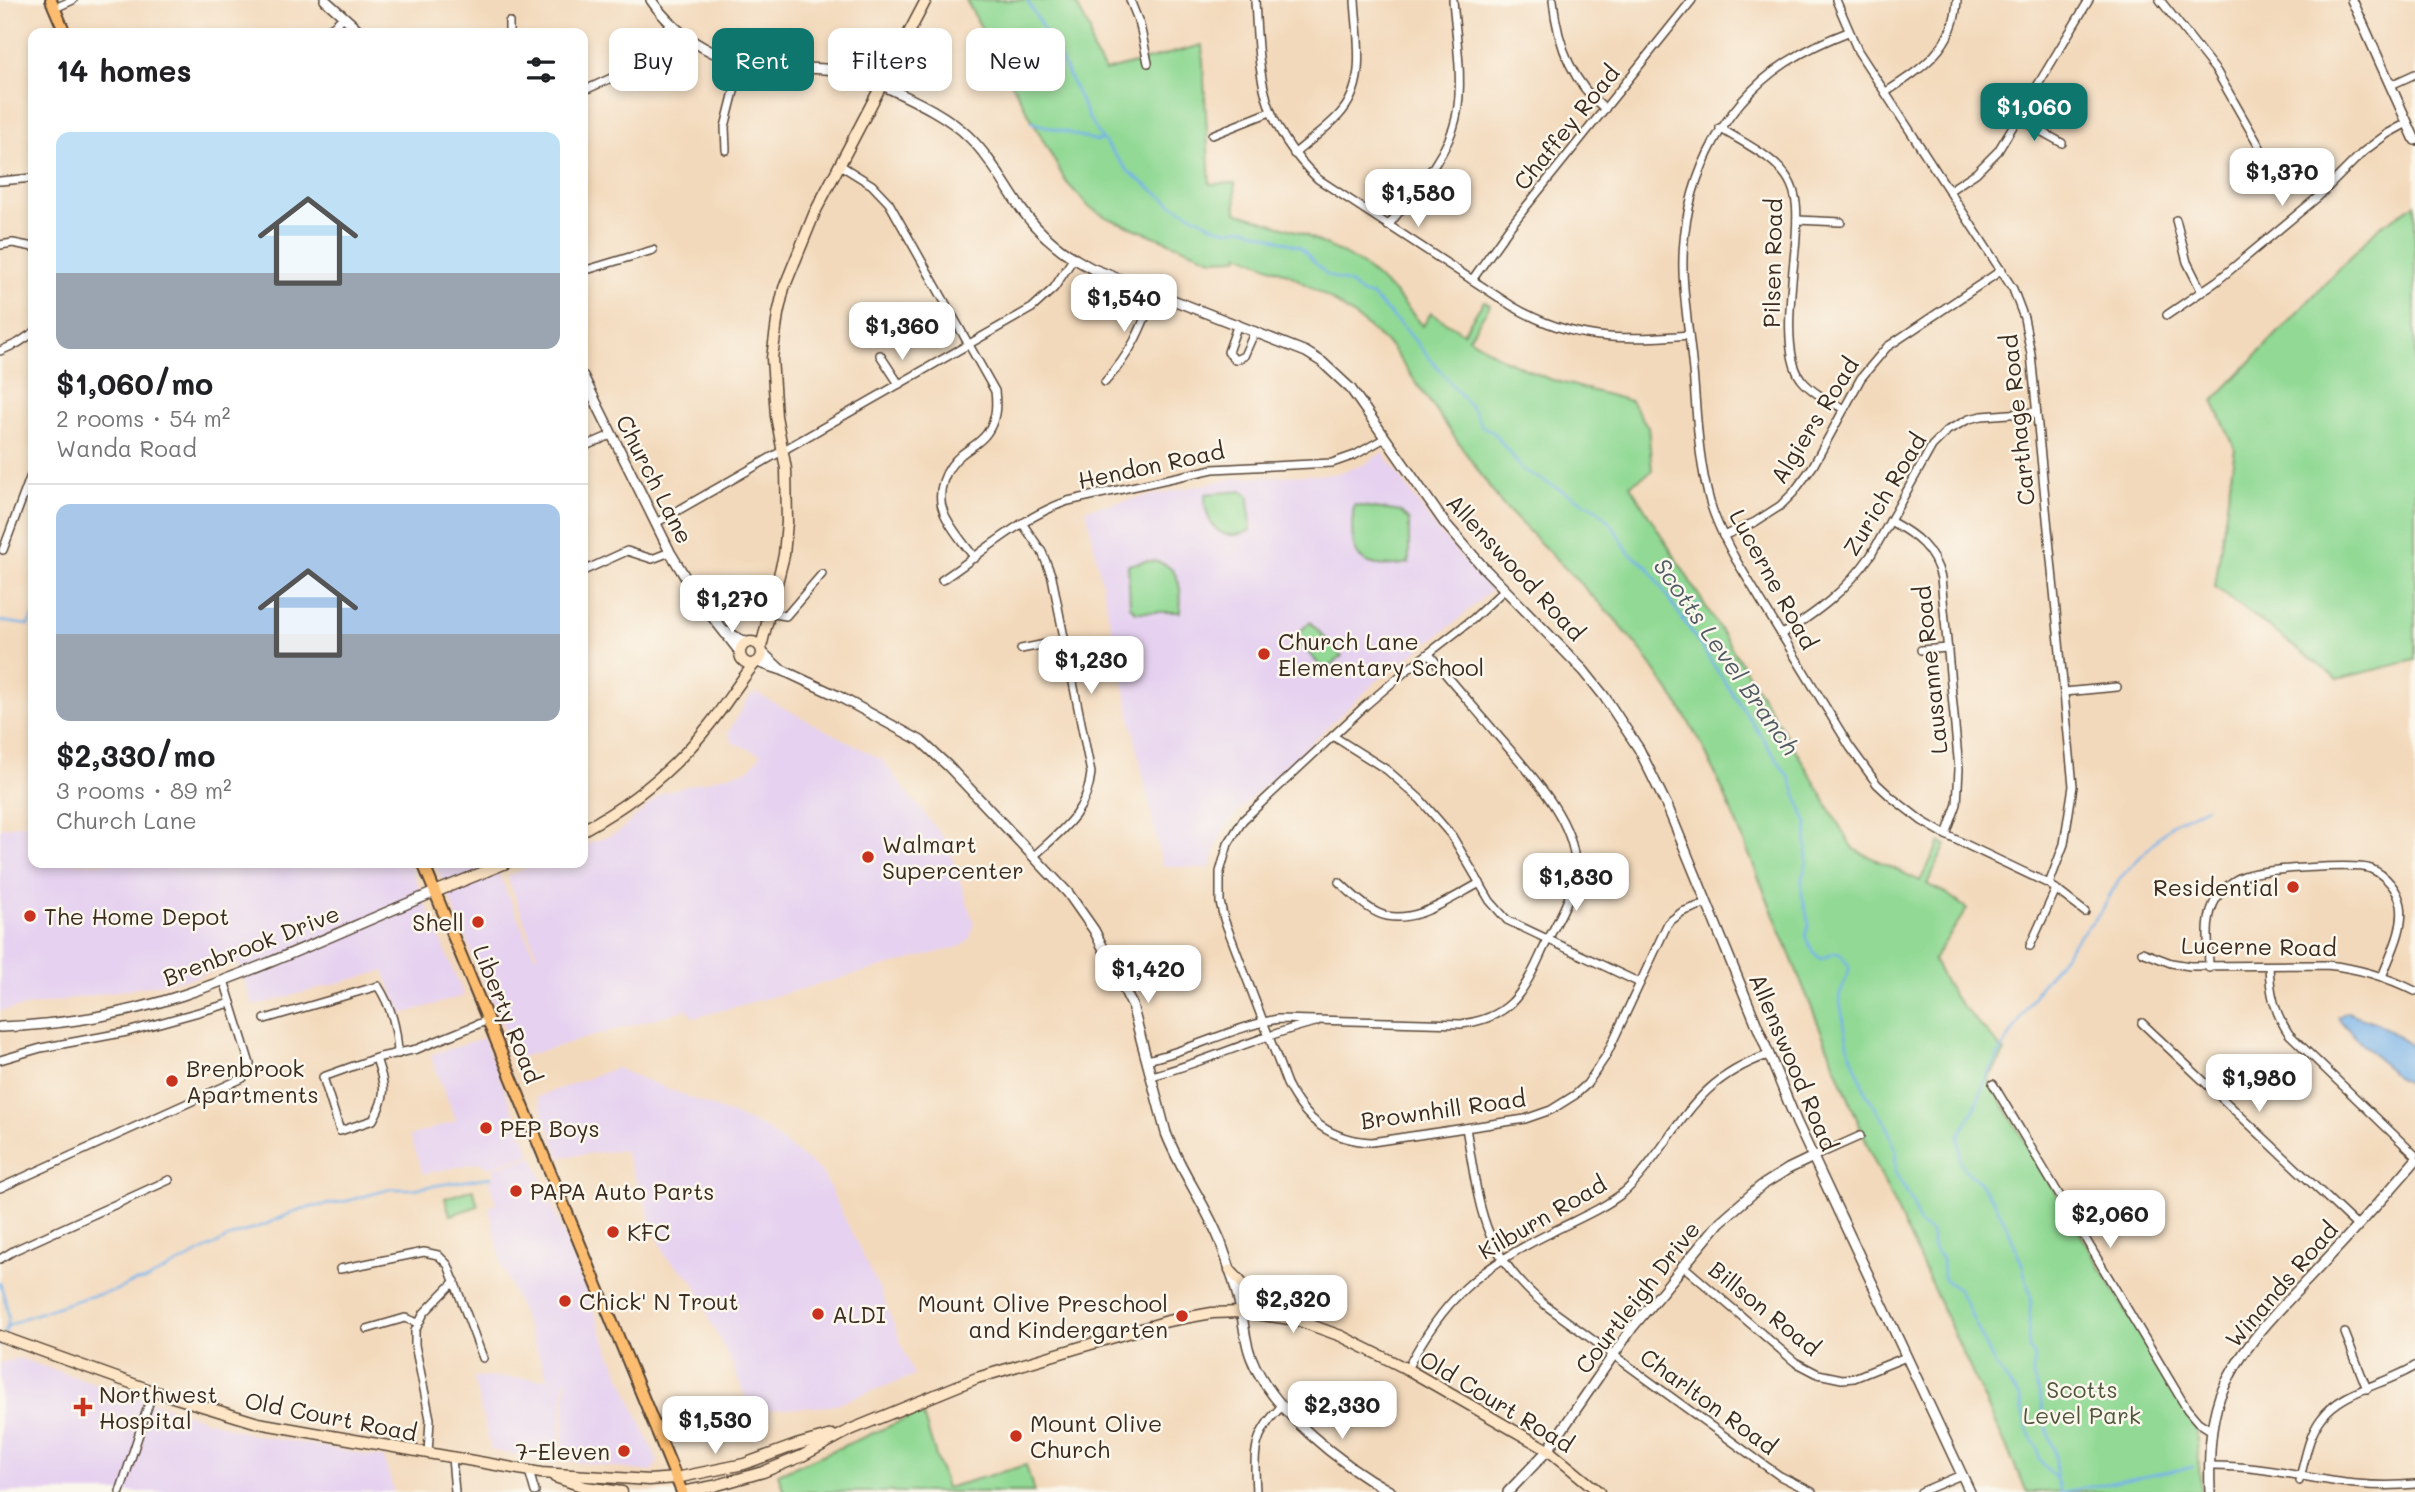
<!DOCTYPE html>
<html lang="en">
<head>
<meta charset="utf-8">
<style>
  body { margin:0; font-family:Mali,sans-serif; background:#f2f2f2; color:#202124; height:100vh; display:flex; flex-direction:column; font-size:26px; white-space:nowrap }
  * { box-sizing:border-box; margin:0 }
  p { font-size:23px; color:#757577 }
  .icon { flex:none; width:38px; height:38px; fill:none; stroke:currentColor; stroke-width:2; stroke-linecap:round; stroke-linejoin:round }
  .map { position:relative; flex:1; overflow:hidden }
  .panel { position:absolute; left:28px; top:28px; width:560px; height:840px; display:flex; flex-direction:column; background:#fff; border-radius:14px; box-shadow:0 4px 10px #0003 }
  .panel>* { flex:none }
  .hud { position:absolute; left:609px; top:28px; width:665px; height:63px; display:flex; gap:14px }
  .price { position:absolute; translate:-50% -60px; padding:0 16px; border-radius:14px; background:#fff; color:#222; font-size:23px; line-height:46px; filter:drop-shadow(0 2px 4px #0008) }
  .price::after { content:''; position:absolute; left:50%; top:42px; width:21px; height:16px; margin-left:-10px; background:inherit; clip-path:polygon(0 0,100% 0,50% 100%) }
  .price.selected { background:#0f766e; color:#fff }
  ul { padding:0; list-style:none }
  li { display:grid; align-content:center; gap:14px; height:371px; padding:0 28px }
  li+li { border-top:2px solid #e0e0e0 }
  li span { display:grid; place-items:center; height:217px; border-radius:14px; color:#555 }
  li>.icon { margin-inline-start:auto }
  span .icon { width:126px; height:126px; fill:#fffc; stroke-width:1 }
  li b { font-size:30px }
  h2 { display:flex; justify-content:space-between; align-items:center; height:84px; padding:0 28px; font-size:30px }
  .chip { padding:0 24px; border-radius:14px; background:#fff; box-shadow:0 4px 10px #0003; font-size:24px; line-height:63px }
  .chip.selected { background:#0f766e; color:#fff }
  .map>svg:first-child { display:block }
  .built { fill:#e6d2f0 }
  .green { fill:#91d994; stroke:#668259; stroke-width:2 }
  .water { fill:#78b3e9; stroke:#5a6e84; stroke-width:2 }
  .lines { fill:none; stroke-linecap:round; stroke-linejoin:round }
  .stream { stroke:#78b3e9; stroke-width:2.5 }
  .minor-casing { stroke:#574436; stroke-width:10 }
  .tertiary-casing { stroke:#574436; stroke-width:12 }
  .secondary-casing { stroke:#574436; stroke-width:13 }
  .primary-casing { stroke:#574436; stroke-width:14 }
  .minor { stroke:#fff; stroke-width:7 }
  .tertiary { stroke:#fff; stroke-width:9 }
  .secondary { stroke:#fee5c5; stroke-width:10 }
  .primary { stroke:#fcbd6f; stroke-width:10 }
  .poi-dot { fill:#c8321e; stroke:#fbf7ec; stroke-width:2.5 }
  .labels { text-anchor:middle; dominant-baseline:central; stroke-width:5; stroke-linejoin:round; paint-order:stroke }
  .street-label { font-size:23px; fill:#3b2a1e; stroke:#fbf7ec }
  .poi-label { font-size:23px; fill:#3b2a1e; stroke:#fbf7ec; text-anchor:start }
  .park-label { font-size:23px; fill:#50563c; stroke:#fbf7ec }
  .water-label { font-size:24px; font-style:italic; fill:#505a65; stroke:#fbf7ec }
</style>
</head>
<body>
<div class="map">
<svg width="2415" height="1492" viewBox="0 0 2415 1492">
  <rect width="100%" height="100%" fill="#fbf7ec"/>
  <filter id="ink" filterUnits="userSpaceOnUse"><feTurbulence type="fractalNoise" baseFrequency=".0143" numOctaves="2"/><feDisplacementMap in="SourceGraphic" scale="14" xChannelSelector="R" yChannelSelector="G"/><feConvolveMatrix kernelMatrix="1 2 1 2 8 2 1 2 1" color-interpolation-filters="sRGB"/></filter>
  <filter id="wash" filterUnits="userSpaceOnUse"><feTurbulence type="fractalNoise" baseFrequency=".00686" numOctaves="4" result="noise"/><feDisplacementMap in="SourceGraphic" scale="28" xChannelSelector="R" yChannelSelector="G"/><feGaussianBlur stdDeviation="1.57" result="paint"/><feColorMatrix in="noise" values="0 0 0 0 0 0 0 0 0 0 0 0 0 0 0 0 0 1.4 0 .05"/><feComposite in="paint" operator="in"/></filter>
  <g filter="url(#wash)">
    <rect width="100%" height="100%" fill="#f3d9bb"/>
    <g class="built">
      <path d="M1383,452L1436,529L1491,590L1452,625L1379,679L1243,806L1226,827L1218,841L1210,869L1162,865L1086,509L1235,478L1334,474L1363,465Z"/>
      <path d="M756,693L882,760L947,842L974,923L970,939L962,946L693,1018L688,1009L517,1058L489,992L491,990L488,991L435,863H494L535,956L537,954L507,876L540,863H583V846L619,832L662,793L750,769L761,754L733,743L728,733L749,697Z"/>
      <path d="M33,822V863H409L464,996L402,1014L384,971L253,1006L238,962L194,978L0,1011V828Z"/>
      <path d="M483,1038L531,1154L488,1168L481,1162L423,1174L410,1136L456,1121L430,1055Z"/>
      <path d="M616,1068L763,1127L822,1172L881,1292L914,1376L830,1406L751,1411L730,1359L712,1325L694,1281L666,1257L624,1150L560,1157L537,1097Z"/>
      <path d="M533,1156L604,1338L658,1462L651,1472L561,1460L567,1380H565L556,1463L491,1450L473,1377L553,1379L548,1378L502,1265L489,1207L496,1204L489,1180L494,1177L492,1169Z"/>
      <path d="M18,1358L249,1434L384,1458L394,1492H0V1363Z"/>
    </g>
    <g class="green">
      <path d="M966,0H1074L1090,30L1092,49L1105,71L1202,45L1210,184L1235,183L1236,212L1299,232L1342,253L1361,264L1395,293L1423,326L1431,313L1463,333L1484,301L1490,305L1469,338L1503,359L1549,379L1631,401L1648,427L1652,471L1630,485L1804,764L1853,849L1920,881L1940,842L1946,845L1927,884L1946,893L1967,909L1933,960L1953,996L2005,1052L1988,1079L2196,1428L2201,1492H2027L1873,1158L1724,793L1703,747L1680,707L1642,652L1614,618L1501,503L1391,347L1361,321L1329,298L1290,275L1239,254L1238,258L1212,259L1108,218L1089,207L1066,182Z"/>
      <path d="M2415,204V660L2338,679L2215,587L2235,448L2213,401L2379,227Z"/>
      <path d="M1243,491L1249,497L1251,530C1220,545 1205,525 1205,494Z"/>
      <path d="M1354,505L1401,512L1409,521V563C1357,573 1347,555 1354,505Z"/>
      <path d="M1145,561C1178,559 1183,585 1180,612H1136L1130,606L1128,565Z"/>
      <path d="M1310,622L1342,656L1325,671L1294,637Z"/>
      <path d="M473,1189L478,1206L450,1215L445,1198Z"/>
      <path d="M922,1412L946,1488L1026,1465L1034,1492H784L778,1474Z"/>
    </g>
    <path class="water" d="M2347,1012L2379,1024L2415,1048V1080L2407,1083L2396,1077L2343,1024L2338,1017Z"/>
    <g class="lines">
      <g class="stream">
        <path d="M1027,0L1045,32L1052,40L1089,119L1102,139L1129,172L1173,205L1215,227L1227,230L1245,228L1300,247L1327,275L1351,284L1361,293L1372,296L1406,330L1474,411L1481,425L1494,433L1523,470L1597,509L1612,525L1629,553L1647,566L1790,779L1808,827L1806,841L1807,862L1802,878V895L1809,924L1805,936L1813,952L1821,959L1835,953L1840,954L1849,966V971L1839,997L1849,1049L1867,1095L1887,1125L1896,1152L1895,1172L1913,1203L1919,1225L1930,1231L1932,1235V1246L1942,1259L1943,1278L1958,1290L1965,1302L1995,1365L2020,1398L2022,1412L2028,1432L2037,1448L2039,1459L2056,1479L2061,1492"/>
        <path d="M1031,122L1097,141L1101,140"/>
        <path d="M0,621L28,625L33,616"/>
        <path d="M1683,621L1687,614L1699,603"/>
        <path d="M0,1283C8,1312 14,1317 0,1345"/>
        <path d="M9,1326L24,1318L84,1298L114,1291L134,1282L146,1280L232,1236L264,1225L301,1209L347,1201L390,1189H412L491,1177"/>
        <path d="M2056,1477V1460L2053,1447L2044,1422L2040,1395L2033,1377L2032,1369L2035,1357L2029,1349L2028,1336L2031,1298L2022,1264L2007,1226L1993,1200L1978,1181L1964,1169L1960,1160L1959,1135L1973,1112L1989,1071L2039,988L2074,942L2101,912L2119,879L2173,823L2206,807"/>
        <path d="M2063,1492L2193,1467"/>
      </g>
    </g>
  </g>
  <g filter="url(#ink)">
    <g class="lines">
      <g class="minor-casing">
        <g id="minor">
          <path d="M1130,0L1140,25L1148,63"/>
          <path d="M1255,0C1259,75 1260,124 1318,179L1512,306C1571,341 1623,341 1689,335"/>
          <path d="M1553,0C1557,42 1571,82 1605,109"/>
          <path d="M1836,0L1858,51L2013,289L2024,318L2031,354L2073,786L2064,844L2049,884"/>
          <path d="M2160,0L2217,72L2274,172"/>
          <path d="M55,8L73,0"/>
          <path d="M509,22V33"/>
          <path d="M1848,32C1827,40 1806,50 1787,62C1717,108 1681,189 1683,271C1684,304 1690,338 1693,371C1697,415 1698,460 1710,502C1716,523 1726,542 1736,560L1850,747L1877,784L1891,797L1922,821L1946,835L2049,884L2085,912"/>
          <path d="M317,33L332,27L344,17"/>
          <path d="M2391,85L2415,74"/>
          <path d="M583,91L620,74L671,25"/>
          <path d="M1886,92C1922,69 1955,47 1957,0"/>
          <path d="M2019,119L2062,143"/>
          <path d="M1720,128C1743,143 1774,156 1788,179C1799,197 1797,217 1796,237C1794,272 1780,351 1801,379C1812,393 1829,401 1844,409"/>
          <path d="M1212,135L1270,112"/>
          <path d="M726,150L725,127L741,64"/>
          <path d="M1294,154C1309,141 1326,129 1339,115C1368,84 1357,39 1355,0"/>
          <path d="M840,165L872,185L889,203L995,391C997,407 996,420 987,433C981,442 971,447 962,454C945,468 935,492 944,513C951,529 964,544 975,558"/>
          <path d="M0,181L33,178"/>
          <path d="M1950,190L1976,173L1998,151L2089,0"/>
          <path d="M1797,220L1841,222"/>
          <path d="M2176,220L2187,262L2202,292"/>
          <path d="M1388,226C1412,195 1448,156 1456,118C1464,81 1456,38 1453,0"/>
          <path d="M0,245L13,243L33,247"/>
          <path d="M583,271L653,250"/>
          <path d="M1472,280L1509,228L1692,0"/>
          <path d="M2167,315L2217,281L2318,197L2363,152L2387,134L2407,123"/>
          <path d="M1238,324L1228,352L1235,360L1244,356L1255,331"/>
          <path d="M0,351L18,343L33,333"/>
          <path d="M880,355L899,384"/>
          <path d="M1105,382C1132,352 1140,331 1155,293"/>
          <path d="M583,447L611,435"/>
          <path d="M1890,521C1916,535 1934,549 1941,578L1959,769L1957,804L1946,835"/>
          <path d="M656,523L1032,308L1054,288L1073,259"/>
          <path d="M1022,523L1042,552L1052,577L1091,773C1087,813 1062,830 1034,856"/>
          <path d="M1723,536L1755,522L1780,506L1793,493L1813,466L1861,378L1887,347L2002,270"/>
          <path d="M3,550L33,470"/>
          <path d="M583,571L627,551L652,559L670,552"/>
          <path d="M942,580C983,553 1021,517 1068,501L1213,469L1332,463L1355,455L1385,438"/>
          <path d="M1505,589L1473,619L1407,670L1366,705L1243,820L1228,844L1220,872V902L1224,919L1287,1084C1306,1121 1330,1140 1372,1142L1525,1119L1551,1110L1575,1095L1587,1084L1606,1056L1668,923L1682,912L1707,903"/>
          <path d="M769,613L786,616L822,574"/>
          <path d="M1781,635C1819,611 1845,592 1871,555L1932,446L1948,430L1969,419L1982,416L2036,412"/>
          <path d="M1021,649L1065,640"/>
          <path d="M1921,650L1948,648"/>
          <path d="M2064,692L2117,687"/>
          <path d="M1333,736L1387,770L1420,799L1452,836L1490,901L1507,920L1640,983"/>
          <path d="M1339,882C1351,893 1363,906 1378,913C1411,928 1451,898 1480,883"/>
          <path d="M2030,946L2056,889"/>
          <path d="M2142,952L2171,963L2190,966L2326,965C2358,968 2387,977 2415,991"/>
          <path d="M2269,966C2270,992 2274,1012 2289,1034L2415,1155"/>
          <path d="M2209,968C2209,946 2204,919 2216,899C2222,889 2233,880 2244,876C2260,869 2357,863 2371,869C2386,875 2398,890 2401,905C2405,929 2390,955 2382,977"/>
          <path d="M224,980L231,1003"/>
          <path d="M265,1019L378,986C392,1008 397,1029 398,1054"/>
          <path d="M2142,1023L2357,1226"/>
          <path d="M376,1058L323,1077L340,1131L373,1120C388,1094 385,1086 376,1058L417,1049L488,1020"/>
          <path d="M0,1060L41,1048L127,1032L231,1003L250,1064L243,1078L0,1188"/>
          <path d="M1147,1060C1192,1050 1233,1027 1278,1019L1461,1024C1507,1019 1522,996 1540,956C1552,928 1575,898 1575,867C1576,818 1523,766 1494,731C1472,705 1450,680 1429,654"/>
          <path d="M1151,1076C1207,1062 1260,1035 1316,1022"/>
          <path d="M1993,1084L2187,1409L2198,1422L2212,1431"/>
          <path d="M1466,1128C1480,1207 1480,1251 1545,1305L1763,1464L1780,1476L1812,1492"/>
          <path d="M1813,1157L1860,1136"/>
          <path d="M0,1259L15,1250L169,1180"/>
          <path d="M1682,1265L1795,1362L1818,1374L1842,1379L1854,1378L1906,1357"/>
          <path d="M340,1269L424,1252L438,1255L448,1265L483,1358"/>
          <path d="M367,1329L405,1318L418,1323"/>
          <path d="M2345,1333L2367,1389"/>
          <path d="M1407,1369C1443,1299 1479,1268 1550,1233C1575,1220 1603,1209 1624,1192C1638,1180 1648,1165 1659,1151C1693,1104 1711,1075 1768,1055"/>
          <path d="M428,1454L430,1419L415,1345V1331L424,1313L455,1281"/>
          <path d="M452,1458L455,1492"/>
          <path d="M2209,1466C2283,1465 2339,1492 2415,1484"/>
          <path d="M529,1471L535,1492"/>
          <path d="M2299,1481C2305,1461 2308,1436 2321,1419C2341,1390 2386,1385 2415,1366"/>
          <path d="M120,1492L153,1391"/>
          <path d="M1256,1492C1254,1452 1252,1435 1282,1406"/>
          <path d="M1921,1492L1961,1475"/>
        </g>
      </g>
      <g class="tertiary-casing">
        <g id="tertiary">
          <path d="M325,0L362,33"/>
          <path d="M651,0C679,40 723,65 773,67C816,69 841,65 882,85C911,99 946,114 969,137C991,158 1005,186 1022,210C1041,236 1064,254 1091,268L1306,352L1322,362L1351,389L1444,522L1483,567L1584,671L1604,696L1639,749L1668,808L1797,1123L1970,1492"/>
          <path d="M2352,0L2415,140"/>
          <path d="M583,376L670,552L699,600L740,652"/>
          <path d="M727,632L747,643"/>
          <path d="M762,652L780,669"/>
          <path d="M757,662L782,670L838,696L921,741L948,766L1068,893L1094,930L1132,1005L1166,1133C1181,1172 1206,1205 1221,1243C1229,1265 1236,1287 1241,1310C1244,1325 1245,1342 1251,1357C1271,1410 1342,1465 1391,1492"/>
          <path d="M0,1027C62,1025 125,1014 183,995C269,966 352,926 435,892"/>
          <path d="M1508,1492L1548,1450L1632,1328L1720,1222L1761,1186L1788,1169L1813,1157"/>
          <path d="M2210,1492C2209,1459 2209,1428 2220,1396C2239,1349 2276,1313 2310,1277C2346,1239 2381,1201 2415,1161"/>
        </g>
      </g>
      <g class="secondary-casing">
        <g id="secondary">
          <circle cx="751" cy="653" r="11"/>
          <path d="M761,647L784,555L787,522L786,469L776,416L772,358L778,314L784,288L815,212L926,0"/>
          <path d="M583,830C633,803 675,769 710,724C726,704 739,682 755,663"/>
          <path d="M435,892L506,863"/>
          <path d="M1230,1270L1255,1298L1277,1315"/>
          <path d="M0,1336L153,1391L258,1423L541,1473L649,1480L676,1478L744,1464L796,1445L832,1435"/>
          <path d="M555,1477L585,1487L622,1492"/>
          <path d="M682,1492L714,1486L763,1472L802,1456L850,1430L977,1378L1168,1321L1212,1313L1241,1312L1297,1320L1341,1336L1407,1369L1548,1450L1599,1492"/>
        </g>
      </g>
      <g class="primary-casing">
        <g id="primary">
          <path d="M51,0L65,33"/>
          <path d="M423,863L682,1492"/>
        </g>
      </g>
      <use href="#minor" class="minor"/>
      <use href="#tertiary" class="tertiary"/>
      <use href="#secondary" class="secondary"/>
      <use href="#primary" class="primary"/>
    </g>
  </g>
  <g class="poi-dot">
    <circle cx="1264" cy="654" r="7"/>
    <circle cx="868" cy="857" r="7"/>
    <circle cx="2293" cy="887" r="7"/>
    <circle cx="30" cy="916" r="7"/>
    <circle cx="478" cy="922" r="7"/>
    <circle cx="172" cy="1081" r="7"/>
    <circle cx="486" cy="1128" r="7"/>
    <circle cx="516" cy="1191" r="7"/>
    <circle cx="613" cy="1232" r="7"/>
    <circle cx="565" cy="1301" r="7"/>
    <circle cx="818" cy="1314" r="7"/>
    <circle cx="1182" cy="1316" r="7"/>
    <path d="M79.5 1396.5h7v7h7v7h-7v7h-7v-7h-7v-7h7z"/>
    <circle cx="1016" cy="1436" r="7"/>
    <circle cx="624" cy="1451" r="7"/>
  </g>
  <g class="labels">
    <g class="street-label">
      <text transform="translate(1566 127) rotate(-51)">Chaffey Road</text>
      <text transform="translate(1772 263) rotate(-89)">Pilsen Road</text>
      <text transform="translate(1814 420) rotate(-58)">Algiers Road</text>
      <text transform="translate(2017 420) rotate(-96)">Carthage Road</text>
      <text transform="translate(1151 465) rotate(-12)">Hendon Road</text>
      <text transform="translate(655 479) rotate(63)">Church Lane</text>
      <text transform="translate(1884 494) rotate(-59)">Zurich Road</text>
      <text transform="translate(1516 567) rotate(47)">Allenswood Road</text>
      <text transform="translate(1774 579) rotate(61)">Lucerne Road</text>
      <text transform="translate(1930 670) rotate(-96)">Lausanne Road</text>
      <text transform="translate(251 945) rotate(-21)">Brenbrook Drive</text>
      <text transform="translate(2259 946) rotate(1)">Lucerne Road</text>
      <text transform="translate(508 1014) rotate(68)">Liberty Road</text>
      <text transform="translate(1794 1062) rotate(67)">Allenswood Road</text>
      <text transform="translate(1443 1109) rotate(-8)">Brownhill Road</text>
      <text transform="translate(1542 1217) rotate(-30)">Kilburn Road</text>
      <text transform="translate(2281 1284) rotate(-49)">Winands Road</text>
      <text transform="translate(1637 1297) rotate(-52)">Courtleigh Drive</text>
      <text transform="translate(1765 1308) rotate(39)">Billson Road</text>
      <text transform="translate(1497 1401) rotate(31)">Old Court Road</text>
      <text transform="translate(1709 1401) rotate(36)">Charlton Road</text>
      <text transform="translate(331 1416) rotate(11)">Old Court Road</text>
    </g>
    <g class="poi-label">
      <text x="1278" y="641">Church Lane<tspan x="1278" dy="26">Elementary School</tspan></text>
      <text x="882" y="844">Walmart<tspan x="882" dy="26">Supercenter</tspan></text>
      <text x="2279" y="887" text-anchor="end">Residential</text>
      <text x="44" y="916">The Home Depot</text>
      <text x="464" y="922" text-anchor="end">Shell</text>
      <text x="186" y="1068">Brenbrook<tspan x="186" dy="26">Apartments</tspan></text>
      <text x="500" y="1128">PEP Boys</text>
      <text x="530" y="1191">PAPA Auto Parts</text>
      <text x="627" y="1232">KFC</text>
      <text x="579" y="1301">Chick' N Trout</text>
      <text x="1168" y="1303" text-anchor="end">Mount Olive Preschool<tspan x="1168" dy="26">and Kindergarten</tspan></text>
      <text x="832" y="1314">ALDI</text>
      <text x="99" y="1394">Northwest<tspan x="99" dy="26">Hospital</tspan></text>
      <text x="1030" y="1423">Mount Olive<tspan x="1030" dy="26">Church</tspan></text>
      <text x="610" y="1451" text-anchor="end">7-Eleven</text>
    </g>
    <g class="park-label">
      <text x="2082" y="1389">Scotts<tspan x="2082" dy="26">Level Park</tspan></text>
    </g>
    <g class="water-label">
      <text transform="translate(1727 656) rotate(55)">Scotts Level Branch</text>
    </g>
  </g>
</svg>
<b class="price selected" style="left:2034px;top:143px">$1,060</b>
<b class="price" style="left:2282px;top:208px">$1,370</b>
<b class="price" style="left:1418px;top:229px">$1,580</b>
<b class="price" style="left:1124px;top:334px">$1,540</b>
<b class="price" style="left:902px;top:362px">$1,360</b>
<b class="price" style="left:732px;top:635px">$1,270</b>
<b class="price" style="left:1091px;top:696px">$1,230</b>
<b class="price" style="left:1576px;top:913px">$1,830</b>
<b class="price" style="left:1148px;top:1005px">$1,420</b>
<b class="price" style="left:2259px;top:1114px">$1,980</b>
<b class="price" style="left:2110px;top:1250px">$2,060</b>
<b class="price" style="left:1293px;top:1335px">$2,320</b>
<b class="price" style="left:1342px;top:1441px">$2,330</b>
<b class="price" style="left:715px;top:1456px">$1,530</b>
<div class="hud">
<a class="chip">Buy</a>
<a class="chip selected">Rent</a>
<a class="chip">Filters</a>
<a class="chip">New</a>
</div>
<section class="panel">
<h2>14 homes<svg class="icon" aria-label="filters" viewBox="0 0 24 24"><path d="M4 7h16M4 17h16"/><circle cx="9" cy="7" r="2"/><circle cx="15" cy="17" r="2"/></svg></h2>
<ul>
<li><span style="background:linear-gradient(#bfe0f5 65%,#9aa5b1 0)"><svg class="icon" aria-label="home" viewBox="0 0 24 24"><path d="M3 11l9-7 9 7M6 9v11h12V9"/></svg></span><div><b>$1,060/mo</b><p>2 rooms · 54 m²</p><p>Wanda Road</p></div></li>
<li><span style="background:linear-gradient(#a9c7e8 60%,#9aa5b1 0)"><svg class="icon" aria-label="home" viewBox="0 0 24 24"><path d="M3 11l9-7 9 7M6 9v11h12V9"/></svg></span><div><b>$2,330/mo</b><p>3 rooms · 89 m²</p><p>Church Lane</p></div></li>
</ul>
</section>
</div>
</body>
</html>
